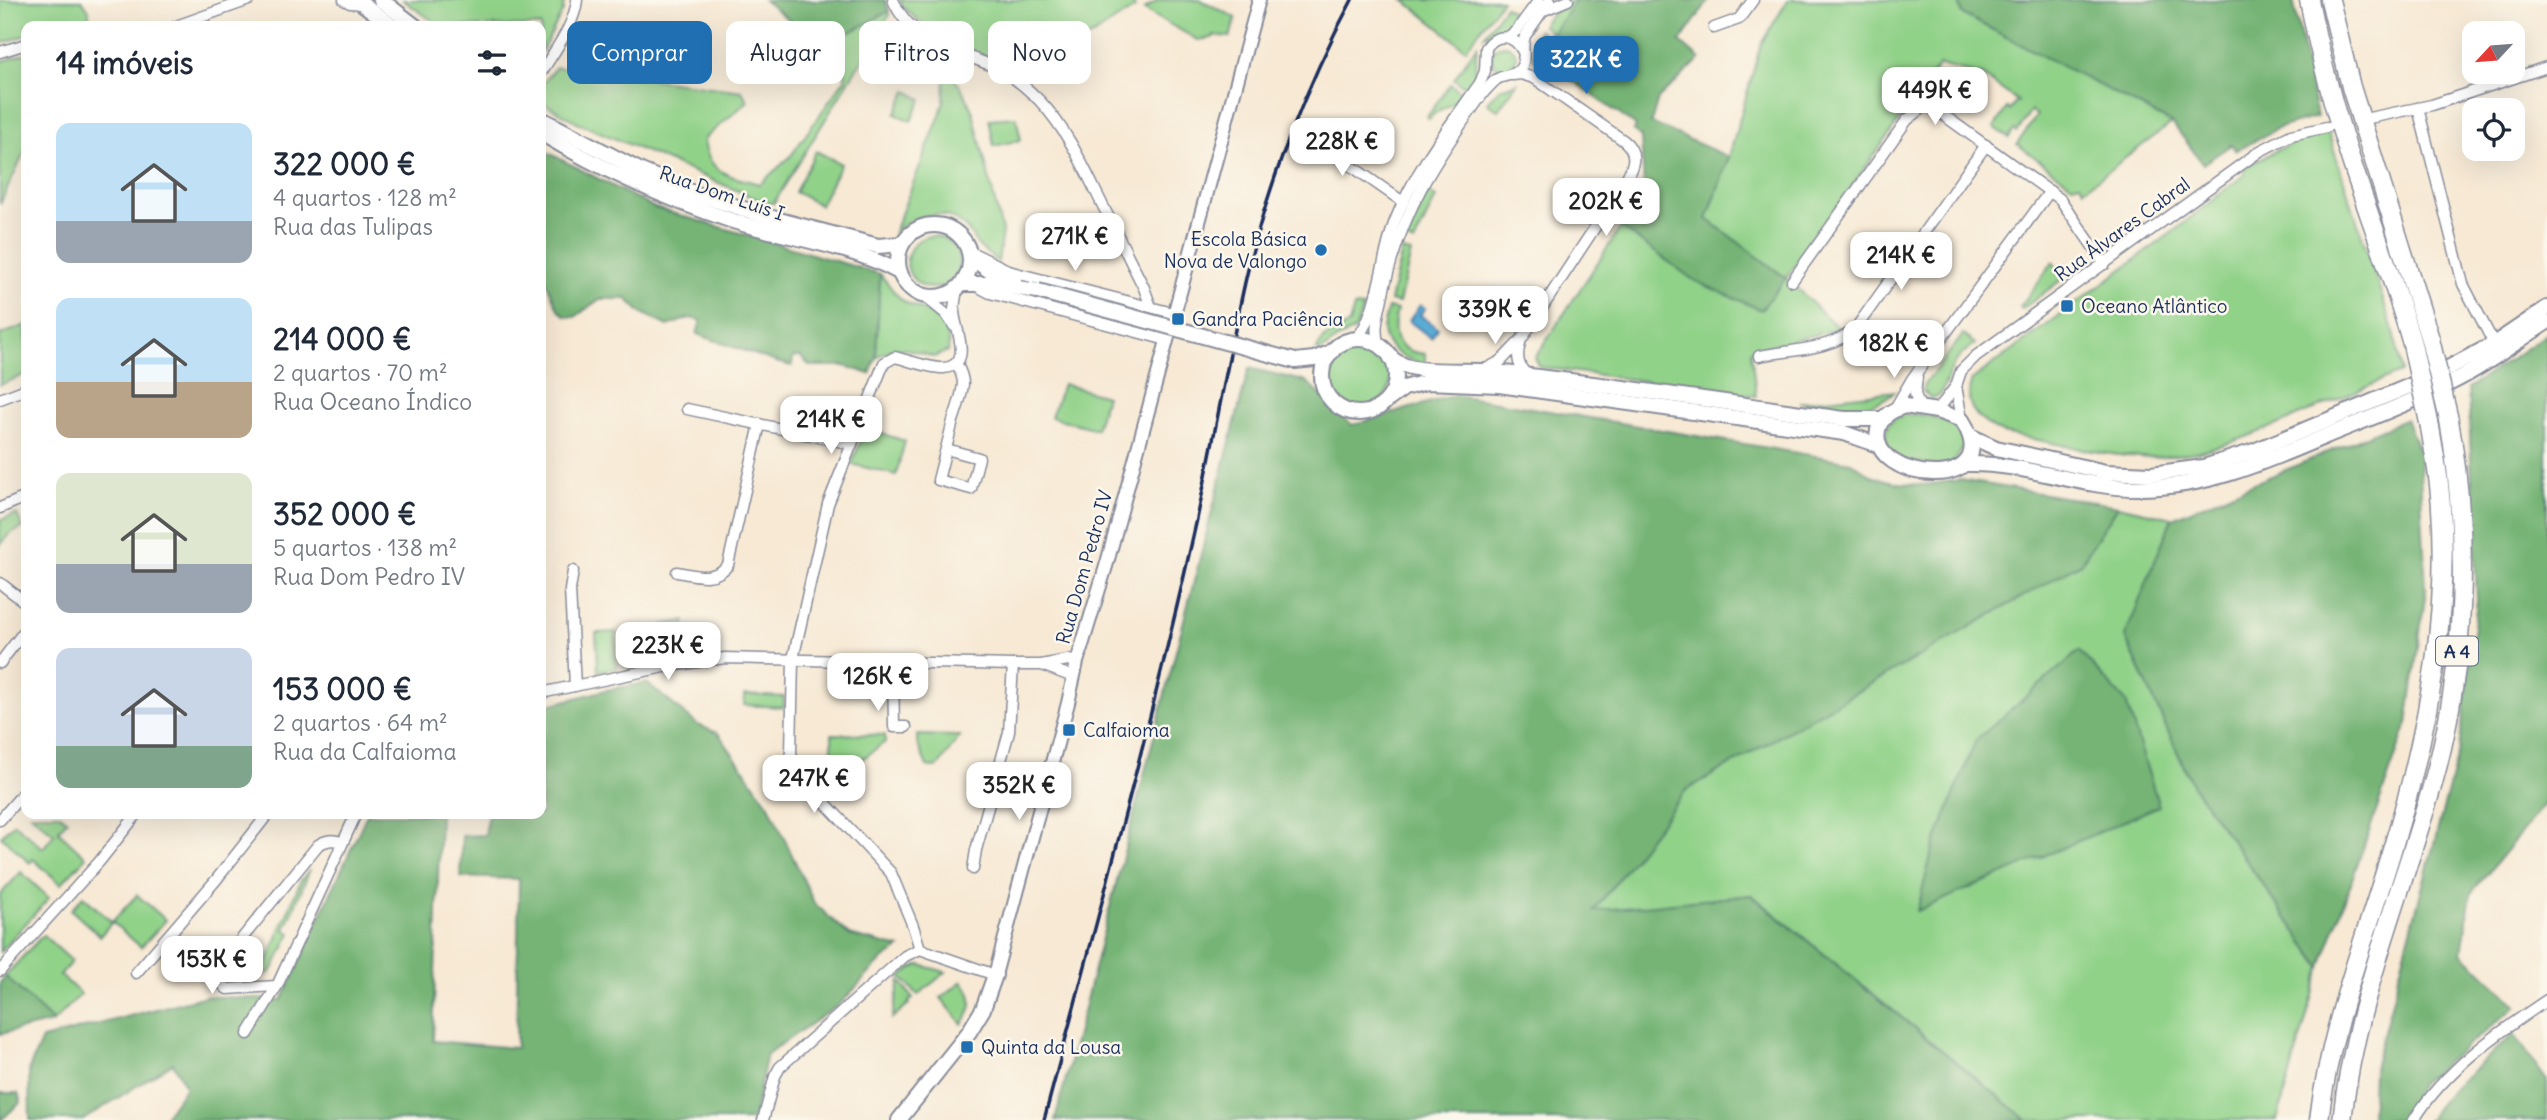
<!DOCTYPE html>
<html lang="pt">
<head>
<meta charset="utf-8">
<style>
  body { margin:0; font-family:Delius,sans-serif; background:#f2f2f3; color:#1f2937; height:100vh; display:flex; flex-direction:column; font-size:26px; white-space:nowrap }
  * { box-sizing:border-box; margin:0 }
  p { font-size:23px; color:#747a83 }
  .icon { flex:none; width:38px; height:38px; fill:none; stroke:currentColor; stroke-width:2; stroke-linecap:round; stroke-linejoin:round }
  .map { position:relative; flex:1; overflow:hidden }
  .panel { position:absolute; left:21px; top:21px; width:525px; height:798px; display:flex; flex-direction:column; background:#fff; border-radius:14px; box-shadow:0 7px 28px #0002 }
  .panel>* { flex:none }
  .top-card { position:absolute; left:567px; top:21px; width:665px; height:63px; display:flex; gap:14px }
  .needle { width:46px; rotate:244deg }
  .fabs { position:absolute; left:2462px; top:21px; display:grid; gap:14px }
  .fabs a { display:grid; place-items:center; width:63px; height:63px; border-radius:14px; background:#fff; box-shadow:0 7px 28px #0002; font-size:35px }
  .price { position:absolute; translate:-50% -60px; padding:0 16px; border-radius:14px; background:#fff; color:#222; font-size:23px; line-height:46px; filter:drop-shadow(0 2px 4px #0008) }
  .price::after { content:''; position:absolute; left:50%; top:42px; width:21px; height:16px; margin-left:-10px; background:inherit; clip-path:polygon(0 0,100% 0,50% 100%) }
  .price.active { background:#1f6fb2; color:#fff }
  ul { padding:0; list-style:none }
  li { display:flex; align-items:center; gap:21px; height:175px; padding:0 35px }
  li span { display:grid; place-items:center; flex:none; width:196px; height:140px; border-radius:14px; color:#555 }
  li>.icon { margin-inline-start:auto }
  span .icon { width:84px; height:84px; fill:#fffc; stroke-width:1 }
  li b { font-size:30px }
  h2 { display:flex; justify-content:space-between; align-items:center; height:84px; padding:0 35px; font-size:30px }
  .chip { padding:0 24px; border-radius:14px; background:#fff; box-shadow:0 7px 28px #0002; font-size:24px; line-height:63px }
  .chip.active { background:#1f6fb2; color:#fff }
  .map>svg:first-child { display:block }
  .green { fill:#91d289; stroke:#568074; stroke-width:2; fill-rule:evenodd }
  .forest { fill:#74b475; stroke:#48726a; stroke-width:2 }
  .water { fill:#5aacd5; stroke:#3a6e9a; stroke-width:2 }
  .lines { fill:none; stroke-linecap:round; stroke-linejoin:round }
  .minor-casing { stroke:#898c99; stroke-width:13 }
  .tertiary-casing { stroke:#898c99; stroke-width:16 }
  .secondary-casing { stroke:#898c99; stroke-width:18 }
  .motorway-casing { stroke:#898c99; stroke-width:21 }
  .minor { stroke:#fff; stroke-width:10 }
  .tertiary { stroke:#fff; stroke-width:12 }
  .secondary { stroke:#fff; stroke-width:14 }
  .motorway { stroke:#fff; stroke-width:18 }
  .rail { stroke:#1b2f5e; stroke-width:3.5 }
  .secondary-bridge-casing { stroke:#898c99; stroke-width:18; stroke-linecap:butt }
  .motorway-bridge-casing { stroke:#898c99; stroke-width:21; stroke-linecap:butt }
  .secondary-bridge { stroke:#fff; stroke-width:14 }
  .motorway-bridge { stroke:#fff; stroke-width:18 }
  .poi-dot { fill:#1f6fb2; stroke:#fbf7ec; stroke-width:2.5 }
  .labels { text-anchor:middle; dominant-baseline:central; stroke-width:5; stroke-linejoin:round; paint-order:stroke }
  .shield { fill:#fbf7ec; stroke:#5e6b89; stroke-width:2 }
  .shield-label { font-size:18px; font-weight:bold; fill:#1b2f5e }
  .street-label { font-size:19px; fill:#1b2f5e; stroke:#fbf7ec }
  .poi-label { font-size:19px; fill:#1b2f5e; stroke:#fbf7ec; text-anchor:start }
</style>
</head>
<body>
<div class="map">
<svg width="2547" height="1120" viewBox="0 0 2547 1120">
  <rect width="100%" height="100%" fill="#fbf7ec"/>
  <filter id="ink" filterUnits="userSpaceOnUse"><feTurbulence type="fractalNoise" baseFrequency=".0143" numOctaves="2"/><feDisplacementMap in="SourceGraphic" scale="14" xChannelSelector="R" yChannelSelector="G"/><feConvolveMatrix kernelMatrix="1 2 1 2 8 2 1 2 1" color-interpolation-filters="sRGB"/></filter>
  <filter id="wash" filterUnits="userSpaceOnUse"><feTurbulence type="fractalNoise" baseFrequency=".00686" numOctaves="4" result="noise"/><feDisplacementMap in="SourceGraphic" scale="28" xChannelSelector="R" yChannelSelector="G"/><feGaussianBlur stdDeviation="1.57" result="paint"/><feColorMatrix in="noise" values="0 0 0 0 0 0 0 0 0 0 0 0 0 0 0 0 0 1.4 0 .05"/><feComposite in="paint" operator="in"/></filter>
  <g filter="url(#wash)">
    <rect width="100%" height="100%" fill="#f7e9d4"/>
    <g class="green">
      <path d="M1,0H82L89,10V20L63,26H26V35L0,44Z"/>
      <path d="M403,0H564L563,11L541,53V26H440Z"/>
      <path d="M899,0H1130L1135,8L1029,76C996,61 916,31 899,0Z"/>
      <path d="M1158,0H1201L1236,18L1230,37L1214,36L1212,38L1198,40L1144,10Z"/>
      <path d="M1404,0H1502L1466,49Z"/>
      <path d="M1572,0H1576L1533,60C1532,48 1532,40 1539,30L1546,37L1550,31L1542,25C1550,13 1560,7 1572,0Z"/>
      <path d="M1788,0H1959L1962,14L2172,123L2084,189L2080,183L2072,185L2017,144L2037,115L2031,111L2017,132L2014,130L2009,138L1994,127L2007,108L2010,110L2016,101L2019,102L1983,76L1939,65L1786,278L1839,329L1751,350L1756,396L1540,367L1535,358L1621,227L1695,281L1786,278L1707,219L1729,157L1761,44Z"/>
      <path d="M1505,6L1518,16L1509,25L1484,36Z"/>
      <path d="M889,11V16L774,203H766L581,124L541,102C541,85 545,79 556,67L742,91L748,101L704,139C708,175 730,176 760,184L790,157L845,79L846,64L795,25L851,32Z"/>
      <circle cx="1504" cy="57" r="12"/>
      <path d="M1477,45L1475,75L1467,88L1454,79Z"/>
      <path d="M26,53V149L0,204V62Z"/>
      <path d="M945,69L961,87L973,112L1002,231L998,262C991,256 983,251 977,244C973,238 970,231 964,226C942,206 915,215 894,232L940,115L944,101Z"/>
      <path d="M1517,83L1498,110L1487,102L1499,89Z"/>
      <path d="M1450,84L1463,93C1453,109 1440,105 1429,119L1427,117Z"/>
      <path d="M907,91L922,99L911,121L895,114Z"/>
      <path d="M1016,117L1021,140L994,146L989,119Z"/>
      <path d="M2328,132L2395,336L2402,372C2369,386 2336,400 2303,414C2251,436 2197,460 2139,457C2093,454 2047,441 2002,433C1978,421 1962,407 1972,380L2174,231L2245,174L2243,169C2271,151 2296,140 2328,132Z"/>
      <path d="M816,151L841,164L820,205L795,192Z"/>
      <path d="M1427,192L1436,198L1414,243L1406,239Z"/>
      <circle cx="933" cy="262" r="26"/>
      <path d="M1402,251L1411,253L1399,303L1390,301Z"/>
      <path d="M2053,262L2064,278L2022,309L2020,307Z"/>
      <path d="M880,274C887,282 893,292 901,299C907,305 918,307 926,311C940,318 952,335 948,351L934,357C912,350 896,342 876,358Z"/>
      <path d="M1354,307L1363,308L1355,330L1337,339L1323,350L1316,351L1324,338L1349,324Z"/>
      <path d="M1388,308L1397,310C1390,337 1397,351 1425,354V364C1409,360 1390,354 1384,336C1381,328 1386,316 1388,308Z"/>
      <path d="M26,325V374L0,385V335Z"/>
      <path d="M1963,335L1975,344C1949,362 1953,370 1940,395L1931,398L1923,391V386Z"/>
      <circle cx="1360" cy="377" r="31"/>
      <path d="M1063,384L1106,396L1096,429L1051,417Z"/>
      <path d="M1895,391C1864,418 1836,406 1799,402Z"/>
      <path d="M1918,414C1939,418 1961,421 1964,446L1954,462C1944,466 1937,465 1927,464C1917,462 1903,461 1895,455C1883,446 1882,426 1896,418C1902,414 1910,415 1918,414Z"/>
      <path d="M866,429L905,441L896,475L851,464Z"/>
      <path d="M2118,506L2172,518L2125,637L2193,786L2321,967L2277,1120H2027L1752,895L1593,912L1686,790L2081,563ZM2080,651L1918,910L1933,848L1976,740Z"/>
      <path d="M17,514L23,528L10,533L0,545V520Z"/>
      <path d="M685,621L687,653L667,657L663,624Z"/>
      <path d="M616,632L617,668L598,671L596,633Z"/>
      <path d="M745,695L784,697V707L744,705Z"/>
      <path d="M832,734L885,735V742L853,766L843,762V757L832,755Z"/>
      <path d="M917,735L955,736H960L937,768L927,766L917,743Z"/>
      <path d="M31,814H60L67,820L58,831L86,857L61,884L33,859L30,863L1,836L14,823L43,848L54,834Z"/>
      <path d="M310,869L285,930L291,933L273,969L269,973L229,981L228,977L262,966L267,962L301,880Z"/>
      <path d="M21,872L49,898L0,952V895Z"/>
      <path d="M137,895L166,920L141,947L112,922L100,936L71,910L83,896L112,922Z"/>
      <path d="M43,935L72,961L60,975L81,994L53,1022L5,976Z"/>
      <path d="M920,965L946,972L918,995L901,977L910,969Z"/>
      <path d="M900,981L913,998L909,1001L910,1003L892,1018Z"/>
      <path d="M962,981C975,995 973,1010 962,1024L941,998Z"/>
    </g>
    <g class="forest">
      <path d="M764,0H885L889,11L851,32L795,25Z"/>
      <path d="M1576,0H1709L1680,42L1700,59L1658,99L1651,123L1729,157L1707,219L1786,278L1761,310L1695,281L1621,227L1644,186L1641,137L1634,131L1636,126L1537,55Z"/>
      <path d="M1959,0H2293L2317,117L2278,128L2236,151L2231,145L2203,164L2172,123L1962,14Z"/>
      <path d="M541,149L655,208L880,274L876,358L870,374L845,366H810L800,356L793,357L792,366L776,362L697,334L701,320L689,318L668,326L640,312L627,299H600L575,317L565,316L558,309L541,270Z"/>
      <path d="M2547,334V801L2471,893L2462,953L2517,1006L2422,1082L2398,1120H2371L2373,1072L2459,750L2477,601L2468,388Z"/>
      <path d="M1249,368L1307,382L1352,425L1455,395L1851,462L1874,477L1899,483L1922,485L1960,480L2118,506L2081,563L1686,790L1594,911L1751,895L2027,1120H1055Z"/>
      <path d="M2406,419L2419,451L2426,590L2407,724L2321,967L2193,786L2125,637L2172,518Z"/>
      <path d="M2079,651L2126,702L2159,806L1917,911L1933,848L1976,740Z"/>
      <path d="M647,683L698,725L718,733L769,805L814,903L849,935L900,948L880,962L841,1003L767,1054L754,1116L750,1120H162L186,1087L173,1063L83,1120H30L29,1069L42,1039L206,996L282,1000L367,814H440L433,1041L516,1048L519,879L460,877L462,836L485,835L488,814H541V707L606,690Z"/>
      <path d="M5,976L53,1022L0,1034V983Z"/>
      <path d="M2514,1034L2547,1081V1120H2427L2451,1090Z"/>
      <path d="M0,1093H18L21,1102L1,1120Z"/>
    </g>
    <path class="water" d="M1420,305L1425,308L1420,315L1438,328L1431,338L1409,321Z"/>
  </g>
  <g filter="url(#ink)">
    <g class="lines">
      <g class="minor-casing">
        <g id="minor">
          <path d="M344,0L350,3L363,4"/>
          <path d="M893,0C912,45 958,50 997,68C1014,76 1027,88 1040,101C1065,128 1080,159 1096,192C1112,224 1128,256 1144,288L1151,307"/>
          <path d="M1542,11L1568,0"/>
          <path d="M176,26L249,0"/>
          <path d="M1714,28L1739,19L1753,0"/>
          <path d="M1508,37L1516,31L1539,0"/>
          <path d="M0,52L26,44"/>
          <path d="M541,73C554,51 574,27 577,0"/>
          <path d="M2418,108L2463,284L2494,344"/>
          <path d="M2369,118L2432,105L2547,67"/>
          <path d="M1317,142L1403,202"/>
          <path d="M973,253L1012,272L1173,313"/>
          <path d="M1792,281L1907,120L1925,106L1935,109L2060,199L2105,264"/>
          <path d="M977,286L990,293L1167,340"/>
          <path d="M924,296L946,314L954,326"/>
          <path d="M1356,339C1378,315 1382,254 1395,221C1415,170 1449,127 1480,83L1485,71L1486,48C1496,33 1513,34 1522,50"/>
          <path d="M1520,344C1516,356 1518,370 1530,376"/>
          <path d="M1379,345C1373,329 1379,314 1382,298C1400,212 1434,161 1484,92C1488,88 1492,83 1497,79C1506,74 1516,77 1522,66C1526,56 1521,46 1525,36L1550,0"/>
          <path d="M1759,356C1790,350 1832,350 1856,328L1986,145"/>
          <path d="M1484,370L1501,361L1521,340L1624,183C1633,167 1640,153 1623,140L1534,78L1521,74L1513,75"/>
          <path d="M1917,377L1915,394L1920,407"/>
          <path d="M1956,386L1962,420"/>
          <path d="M0,399L26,389"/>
          <path d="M687,409L852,444"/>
          <path d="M1894,410L1912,379L2050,191"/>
          <path d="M1937,411L1956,386L1961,371L1976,356L2260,151L2291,135L2327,127"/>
          <path d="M946,449L979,458L971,489L938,480C943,460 948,440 953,421C957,409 962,396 963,384C963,376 960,370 956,363"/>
          <path d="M0,508L26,497"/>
          <path d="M573,571L570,590L575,686"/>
          <path d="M677,572C696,575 714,582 728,565L760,424"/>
          <path d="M0,583L26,603"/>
          <path d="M0,663L26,629"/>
          <path d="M893,663L894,727H906"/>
          <path d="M1042,665L1073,677"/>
          <path d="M541,693L664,667L725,658L1013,665H1041L1068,660L1077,662"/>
          <path d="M0,820L26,790"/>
          <path d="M341,842C332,839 326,840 318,845L218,968L219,981L227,989L277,986L356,814"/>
          <path d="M973,869L976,850L1009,732L1013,665"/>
          <path d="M920,949L913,926L891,873L797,773L791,753L793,659L828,504L884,363L895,357C907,360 932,369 944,368C974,365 955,329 954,312C954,304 956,297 957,289"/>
          <path d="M0,971L99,862L137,814"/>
          <path d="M136,973L216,880L268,814"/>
          <path d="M248,1034L277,986"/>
          <path d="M763,1120L775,1076L780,1067L905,956L920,949L995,975"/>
          <path d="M2414,1120C2445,1069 2498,1033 2547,1000"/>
        </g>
      </g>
      <g class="tertiary-casing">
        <path id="tertiary" d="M995,975L1068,703L1077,662L1107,563L1259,0"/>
      </g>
      <g class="secondary-casing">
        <g id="secondary">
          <path d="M358,0L392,26"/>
          <path d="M381,0L415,26"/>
          <path d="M541,119L641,171L696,194L779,220L878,246L902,244"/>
          <path d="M541,133C601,169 664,198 730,220C786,238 848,244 899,272"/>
          <circle cx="934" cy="261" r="36"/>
          <path d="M970,257L990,271L1014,282"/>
          <path d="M962,284H990L1038,291"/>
          <circle cx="1359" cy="376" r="37"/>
          <path d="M1391,358C1413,377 1466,368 1495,372C1612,385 1728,403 1845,419H1884"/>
          <path d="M1295,361L1314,359L1332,352"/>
          <path d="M1389,399L1404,388L1427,382L1499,385L1844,433L1878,445"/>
          <path d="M1905,406L1937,411L1962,420C2009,495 1867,483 1878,430C1881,416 1892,410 1905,406Z"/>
          <path d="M1970,436L1996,448L2106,472L2151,474L2204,467L2254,451L2431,377L2494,344L2547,308"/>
          <path d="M1965,464C2024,462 2079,488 2138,488C2206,488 2265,462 2326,436C2370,418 2416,401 2458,379C2489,363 2517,341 2547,322"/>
          <path d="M899,1120L969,1032L983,1009L995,975"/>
        </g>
      </g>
      <g class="motorway-casing">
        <g id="motorway">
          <path d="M2309,0C2318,46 2329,91 2343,135C2364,205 2392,273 2412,344"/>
          <path d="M2330,0L2351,87L2430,339"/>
          <path d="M2319,1120C2331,1021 2367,935 2395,840C2429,726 2452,604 2439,485C2437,466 2433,446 2430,427"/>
          <path d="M2342,1120C2355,1003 2401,895 2433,783C2466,665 2470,540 2449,420"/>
        </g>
      </g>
      <use href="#minor" class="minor"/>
      <use href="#tertiary" class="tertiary"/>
      <use href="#secondary" class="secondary"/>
      <use href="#motorway" class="motorway"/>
      <path class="rail" d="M1044,1120C1097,920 1152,721 1197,519C1214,439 1228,358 1246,278C1267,186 1307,83 1352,0"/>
      <g class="secondary-bridge-casing">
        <path id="secondary-bridge" d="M1038,291L1295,361"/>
      </g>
      <g class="motorway-bridge-casing">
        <g id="motorway-bridge">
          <path d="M2430,339L2449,420"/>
          <path d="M2412,344L2430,427"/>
        </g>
      </g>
      <use href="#secondary-bridge" class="secondary-bridge"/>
      <use href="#motorway-bridge" class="motorway-bridge"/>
    </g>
  </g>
  <g class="poi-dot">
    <circle cx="1321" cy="250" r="7"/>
    <rect x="2060" y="299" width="14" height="14" rx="3.5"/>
    <rect x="1171" y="312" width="14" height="14" rx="3.5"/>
    <rect x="1062" y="723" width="14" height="14" rx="3.5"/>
    <rect x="960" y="1040" width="14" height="14" rx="3.5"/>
  </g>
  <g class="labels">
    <rect class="shield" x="2436" y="636.5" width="42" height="29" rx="5"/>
    <g class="shield-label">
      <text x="2457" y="651">A 4</text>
    </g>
    <g class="street-label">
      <text transform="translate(722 193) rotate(19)">Rua Dom Luís I</text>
      <text transform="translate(2122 229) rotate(-36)">Rua Álvares Cabral</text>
      <text transform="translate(1084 567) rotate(-74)">Rua Dom Pedro IV</text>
    </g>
    <g class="poi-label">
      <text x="1307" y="239" text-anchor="end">Escola Básica<tspan x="1307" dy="22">Nova de Valongo</tspan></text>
      <text x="2081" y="306">Oceano Atlântico</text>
      <text x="1192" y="319">Gandra Paciência</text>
      <text x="1083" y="730">Calfaioma</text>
      <text x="981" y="1047">Quinta da Lousa</text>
    </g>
  </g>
</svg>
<div class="fabs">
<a><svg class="needle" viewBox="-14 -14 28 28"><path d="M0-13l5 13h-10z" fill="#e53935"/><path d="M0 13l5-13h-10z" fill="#747a83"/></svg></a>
<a><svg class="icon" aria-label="locate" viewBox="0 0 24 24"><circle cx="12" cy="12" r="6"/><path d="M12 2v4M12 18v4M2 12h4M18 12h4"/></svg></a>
</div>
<b class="price active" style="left:1586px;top:96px">322K €</b>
<b class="price" style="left:1935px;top:127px">449K €</b>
<b class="price" style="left:1342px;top:178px">228K €</b>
<b class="price" style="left:1606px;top:238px">202K €</b>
<b class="price" style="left:1075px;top:273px">271K €</b>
<b class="price" style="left:1901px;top:292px">214K €</b>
<b class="price" style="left:1495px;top:346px">339K €</b>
<b class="price" style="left:1894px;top:380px">182K €</b>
<b class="price" style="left:831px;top:456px">214K €</b>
<b class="price" style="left:668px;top:682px">223K €</b>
<b class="price" style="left:878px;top:713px">126K €</b>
<b class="price" style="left:814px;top:815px">247K €</b>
<b class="price" style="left:1019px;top:822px">352K €</b>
<b class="price" style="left:212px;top:996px">153K €</b>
<div class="top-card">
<a class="chip active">Comprar</a>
<a class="chip">Alugar</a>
<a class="chip">Filtros</a>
<a class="chip">Novo</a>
</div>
<section class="panel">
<h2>14 imóveis<svg class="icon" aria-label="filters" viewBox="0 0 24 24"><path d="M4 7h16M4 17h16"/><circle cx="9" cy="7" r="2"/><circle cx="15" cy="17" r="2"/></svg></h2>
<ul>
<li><span style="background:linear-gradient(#bfe0f5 70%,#9aa5b1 0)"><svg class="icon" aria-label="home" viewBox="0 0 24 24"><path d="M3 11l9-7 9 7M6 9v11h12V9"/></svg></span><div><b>322 000 €</b><p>4 quartos · 128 m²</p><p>Rua das Tulipas</p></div></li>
<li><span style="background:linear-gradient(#bfe0f5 60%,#b9a48a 0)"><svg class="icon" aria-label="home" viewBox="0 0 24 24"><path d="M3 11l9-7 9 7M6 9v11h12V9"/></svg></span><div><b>214 000 €</b><p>2 quartos · 70 m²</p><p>Rua Oceano Índico</p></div></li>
<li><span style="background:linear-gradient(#dfe7d0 65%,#9aa5b1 0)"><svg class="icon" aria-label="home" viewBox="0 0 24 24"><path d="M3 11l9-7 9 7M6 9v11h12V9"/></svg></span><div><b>352 000 €</b><p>5 quartos · 138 m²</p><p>Rua Dom Pedro IV</p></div></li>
<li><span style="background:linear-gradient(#c9d6e8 70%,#7fa58c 0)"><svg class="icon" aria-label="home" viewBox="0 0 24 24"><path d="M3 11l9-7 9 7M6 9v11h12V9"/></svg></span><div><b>153 000 €</b><p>2 quartos · 64 m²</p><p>Rua da Calfaioma</p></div></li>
</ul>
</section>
</div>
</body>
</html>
